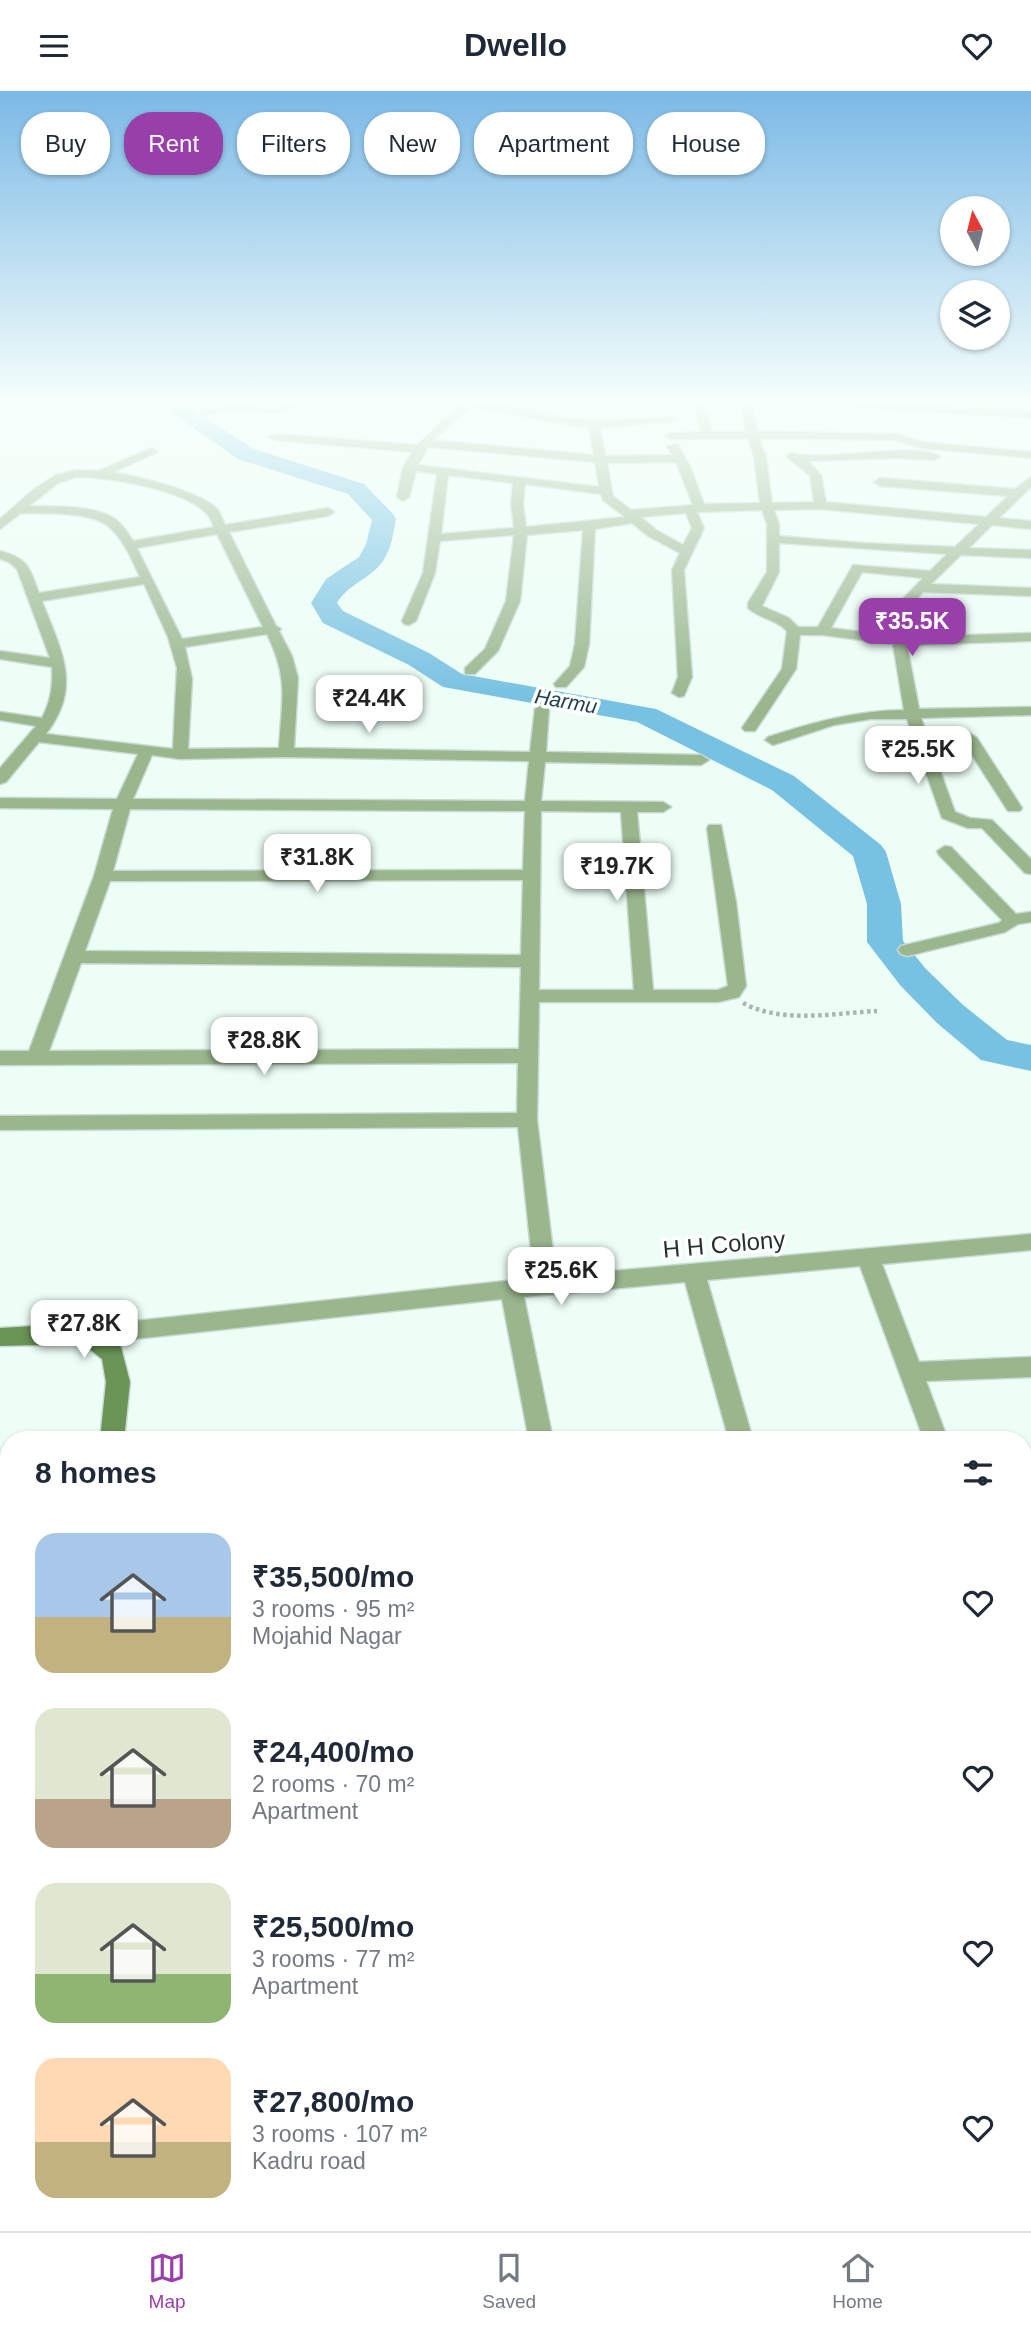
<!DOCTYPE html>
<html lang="en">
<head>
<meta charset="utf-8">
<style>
  body { margin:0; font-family:Helvetica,sans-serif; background:#f6f6f7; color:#1f2937; height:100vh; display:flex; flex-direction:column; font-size:26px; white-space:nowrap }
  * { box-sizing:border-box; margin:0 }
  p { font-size:23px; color:#747a83 }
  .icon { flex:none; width:38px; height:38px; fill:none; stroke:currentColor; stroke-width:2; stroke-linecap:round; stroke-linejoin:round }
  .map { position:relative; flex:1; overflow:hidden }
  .sheet { position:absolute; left:0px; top:1340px; width:1032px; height:800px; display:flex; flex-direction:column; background:#fff; border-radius:28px 28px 0 0; box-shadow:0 2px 5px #0004 }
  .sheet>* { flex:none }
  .banner { position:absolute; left:21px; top:21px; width:990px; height:63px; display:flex; gap:14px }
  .needle { width:46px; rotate:353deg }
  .tools { position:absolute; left:940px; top:105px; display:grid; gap:14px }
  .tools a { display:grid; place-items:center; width:70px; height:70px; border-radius:50%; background:#fff; box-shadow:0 2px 5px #0004; font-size:35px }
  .price { position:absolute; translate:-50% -60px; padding:0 16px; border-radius:14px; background:#fff; color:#222; font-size:23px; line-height:46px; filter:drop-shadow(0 2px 4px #0008) }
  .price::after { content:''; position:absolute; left:50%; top:42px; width:21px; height:16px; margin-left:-10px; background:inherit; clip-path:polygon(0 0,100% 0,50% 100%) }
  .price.active { background:#993faa; color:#fff }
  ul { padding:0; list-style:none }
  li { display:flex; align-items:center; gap:21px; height:175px; padding:0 35px }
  li span { display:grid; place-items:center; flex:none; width:196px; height:140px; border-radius:21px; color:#555 }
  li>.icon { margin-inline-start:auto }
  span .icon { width:84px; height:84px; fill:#fffc; stroke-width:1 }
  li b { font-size:30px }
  h2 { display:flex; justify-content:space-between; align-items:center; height:84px; padding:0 35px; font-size:30px }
  .pill { padding:0 24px; border-radius:28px; background:#fff; box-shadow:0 2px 5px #0004; font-size:24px; line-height:63px }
  .pill.active { background:#993faa; color:#fff }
  header { display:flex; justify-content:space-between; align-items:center; height:91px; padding:0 35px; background:#fff; font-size:32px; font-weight:700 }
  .tabs { display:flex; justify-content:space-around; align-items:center; height:98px; border-top:2px solid #e0e1e3; background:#fff; font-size:19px; color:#747a83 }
  .tabs a { display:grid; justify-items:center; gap:4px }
  .tabs .active { color:#993faa }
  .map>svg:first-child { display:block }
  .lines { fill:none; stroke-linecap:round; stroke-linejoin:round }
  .river { fill:#77c1e2; fill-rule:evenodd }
  .street-casing { stroke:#c8d9d2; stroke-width:3 }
  .secondary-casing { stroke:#c8d9d2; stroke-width:3 }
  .path { stroke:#a7b7b0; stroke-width:4.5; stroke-dasharray:3.5 3.5; stroke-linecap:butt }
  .street { fill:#99b68d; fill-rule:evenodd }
  .secondary { fill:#6a9557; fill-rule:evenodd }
  .labels { text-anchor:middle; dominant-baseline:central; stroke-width:7; stroke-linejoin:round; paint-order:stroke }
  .far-water-label { font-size:21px; font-style:italic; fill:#1d3f4e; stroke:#fff }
  .street-label { font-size:24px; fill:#26322d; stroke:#fff }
</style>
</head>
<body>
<header><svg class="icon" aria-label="menu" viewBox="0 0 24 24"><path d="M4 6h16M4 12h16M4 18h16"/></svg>Dwello<svg class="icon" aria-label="heart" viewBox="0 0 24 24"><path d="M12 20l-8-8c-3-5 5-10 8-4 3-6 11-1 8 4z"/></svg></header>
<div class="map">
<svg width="1031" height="2140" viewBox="0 0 1031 2140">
  <rect width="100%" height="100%" fill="#ecfef6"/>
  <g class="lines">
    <path class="river" d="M155,310H180L254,358L364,393L393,423L396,428C393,444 391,462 379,475C365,490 349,493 337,512L343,520L429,562L462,583L656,618L794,685L881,754L886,761L901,813L903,850L926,878L963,914L1007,949L1031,954V980L981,969L937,932L900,894L867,851V813L853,765L772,699L637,631L443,596L409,574L323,532L311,512L326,488L359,466L366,453L372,429L348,403L238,368Z"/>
    <g class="street-casing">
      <g id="street">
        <path d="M299,310H318L277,322L226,320L201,326L196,323L226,314L277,316Z"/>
        <path d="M436,310H473L515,315L565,327L594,330L676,326L677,328L672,331L600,336L605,365L672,364L667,355L677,353L690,375L704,413L760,412L754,366L748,347L671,348L665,345L671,342L701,341L693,310H703L712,341H746L741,310H751L757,340L896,343L922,351L1031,361V367L921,357L895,349L759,347L766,366L772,412L814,411L810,384L788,367L786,365L792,362C823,372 916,349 940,366L934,369L897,367L808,370L821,384L826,411L986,426L1008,405L880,395L874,391L880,387L1015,398L1031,386V396L999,427L1031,430V438L992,434L969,457L1031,459V467L961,464L931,493L1031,497V505L923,501L884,544L899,546L1031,542V550L907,554L919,618L1031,616V624L921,627L955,721L970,727L992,729L1031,768V783L1025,782L982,737H968L942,727L907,628H871L834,634L773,654L765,649L768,646C815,631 854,620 904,619L893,553L822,544H800L796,578L755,640H745L742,637L782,578L787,540C776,528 760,528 748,517V512L767,481V433L762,419L697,421L704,437L684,479L692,586L684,605L679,606L672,602L678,586L672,479L680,462L648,445L632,432L595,438L589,553L584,576L566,596H556L554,593L570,575L575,553L583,439L527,444L520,510L498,560L475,583H465V577L485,558L506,510L514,444L440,450L435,482L416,530L409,534L404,533L402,530L423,482L437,383L416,380L409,406L403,410L397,406L403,376L413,361L275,349L269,346L275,343L418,354L458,315ZM470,316C510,321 549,332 589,336L594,364L433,349ZM428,356L595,371L599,396L418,374ZM676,371L693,414L631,419L613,405L607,372ZM448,384L513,392L511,413L514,437L441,443ZM525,393L601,403L603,409L625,426L526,436L523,413ZM820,418L979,433L955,456L863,452L779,445V433L774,419ZM686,422L692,437L683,454L656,439L641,426ZM779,452L947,463L930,480L853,474L818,536H798L789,527L762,515L779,481ZM862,481L923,487L870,542L831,537Z"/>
        <path d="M793,310L912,312L1031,321V327L798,313Z"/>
        <path d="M152,357L158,360L156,362L113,381C137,385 203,401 218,419C221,424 223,430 225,434L328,417L334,421L328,425L229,441L276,535L281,538L279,540L292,565L298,587L294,657L530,661L535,618L542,614L549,618L546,661L701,664L709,669L701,674L545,671L541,710L663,711L671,716L663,721H637L653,899H718L728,895L707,737L709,734H721L736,811L746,895L739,906L718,911H539L537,1029L556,1185L1031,1143V1159L882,1173L919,1271L1031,1266V1286L926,1290L948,1349H924L860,1175L707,1189L753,1349H729L685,1191L524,1206L553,1349H529L502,1208L88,1253L80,1251L76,1244L80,1237L88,1235L534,1187L518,1036L0,1039V1025L517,1022L518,972L0,974V960H29L94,785L113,718L0,717V707L117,708L138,663L39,651L6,691L0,693V677L36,635L0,629V621L42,627C51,610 53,595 52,576L0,568V560L50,567L17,478L9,471L0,468V460C29,468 29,476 39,502L140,486C132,469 123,447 108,435C90,420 44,423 21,422L0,438V428L34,398L56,384L76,379L98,380ZM76,386C108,386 183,398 206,422C210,425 212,432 214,436L133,450C128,442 123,434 115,428C93,413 54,416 29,415L58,392ZM217,443L263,536L182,548L137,457ZM144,493L168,546L177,577L173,658L46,643C83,595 61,560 42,510ZM267,543C289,588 282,609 279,657L188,658L192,588L185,556ZM152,664L180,668L286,666L529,670L525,710L133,708ZM130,718L525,720L523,779L113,780ZM541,720L621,721L634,899H539ZM523,789L521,864L85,860L110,790ZM81,872L521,876L519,958L49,960Z"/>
        <path d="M969,642L977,647L1022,717L1020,720H1008L1006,717L961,647Z"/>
        <path d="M945,755L951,756L1016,823L1031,821V831L1018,833L1005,841L907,865L901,863L898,859L901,855L999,832L1002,829L939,764L937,760Z"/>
        <rect x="1024" y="1448" width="7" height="24"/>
        <path d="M9,1520V1546L0,1547V1521Z"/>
        <path d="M1024,1711L1031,1713V1743L1024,1741Z"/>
        <path d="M1031,1805V1844L1024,1847V1808Z"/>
        <path d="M9,2015V2087L0,2090V2019Z"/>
        <path d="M106,2132H144L148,2140H110Z"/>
        <path d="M173,2132H213L209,2140H169Z"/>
        <path d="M791,2132H829L825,2140H787Z"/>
      </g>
    </g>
    <g class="secondary-casing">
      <g id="secondary">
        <path d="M49,1234L88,1235L96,1237L121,1256L130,1291L124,1349H100L106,1291L102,1268L83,1253L0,1255V1237Z"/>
        <path d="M605,2132H644L648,2140H609Z"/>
      </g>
    </g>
    <path class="path" d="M743,912C782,933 835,922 877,920"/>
    <use href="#street" class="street"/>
    <use href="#secondary" class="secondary"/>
  </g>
  <linearGradient id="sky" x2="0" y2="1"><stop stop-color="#7bb9e6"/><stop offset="0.51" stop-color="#f6fffb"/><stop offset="1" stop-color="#f6fffb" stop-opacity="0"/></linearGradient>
  <rect width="1031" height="610" fill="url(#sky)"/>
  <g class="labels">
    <g class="far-water-label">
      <text transform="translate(566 610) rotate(10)">Harmu</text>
    </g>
    <g class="street-label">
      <text transform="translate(724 1153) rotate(-5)">H H Colony</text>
    </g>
  </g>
</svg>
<div class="tools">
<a><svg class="needle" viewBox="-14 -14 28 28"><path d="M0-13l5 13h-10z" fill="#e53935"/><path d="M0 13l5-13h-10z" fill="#747a83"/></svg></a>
<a><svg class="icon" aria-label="layers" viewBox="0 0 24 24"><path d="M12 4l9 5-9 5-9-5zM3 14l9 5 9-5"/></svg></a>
</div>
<b class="price active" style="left:912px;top:567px">₹35.5K</b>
<b class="price" style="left:369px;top:644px">₹24.4K</b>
<b class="price" style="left:918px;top:695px">₹25.5K</b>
<b class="price" style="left:317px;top:803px">₹31.8K</b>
<b class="price" style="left:617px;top:812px">₹19.7K</b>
<b class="price" style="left:264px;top:986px">₹28.8K</b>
<b class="price" style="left:561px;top:1216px">₹25.6K</b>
<b class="price" style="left:84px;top:1269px">₹27.8K</b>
<div class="banner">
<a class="pill">Buy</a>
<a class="pill active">Rent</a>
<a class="pill">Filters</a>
<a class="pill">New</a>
<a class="pill">Apartment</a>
<a class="pill">House</a>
</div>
<section class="sheet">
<h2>8 homes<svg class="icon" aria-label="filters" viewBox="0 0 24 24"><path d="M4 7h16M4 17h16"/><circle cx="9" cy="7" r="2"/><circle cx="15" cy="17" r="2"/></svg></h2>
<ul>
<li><span style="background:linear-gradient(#a9c7e8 60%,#c2b280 0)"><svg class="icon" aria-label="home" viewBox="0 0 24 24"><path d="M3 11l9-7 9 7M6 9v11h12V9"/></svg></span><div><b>₹35,500/mo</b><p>3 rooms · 95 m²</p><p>Mojahid Nagar</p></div><svg class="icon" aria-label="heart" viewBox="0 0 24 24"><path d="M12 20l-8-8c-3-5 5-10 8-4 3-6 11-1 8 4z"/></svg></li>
<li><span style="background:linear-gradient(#dfe7d0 65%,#b9a48a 0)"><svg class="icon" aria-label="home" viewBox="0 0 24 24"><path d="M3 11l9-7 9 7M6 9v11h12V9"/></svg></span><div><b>₹24,400/mo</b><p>2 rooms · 70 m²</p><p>Apartment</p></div><svg class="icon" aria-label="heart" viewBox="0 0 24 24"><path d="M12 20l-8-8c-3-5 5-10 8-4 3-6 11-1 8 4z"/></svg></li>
<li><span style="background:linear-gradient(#dfe7d0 65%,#8fb573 0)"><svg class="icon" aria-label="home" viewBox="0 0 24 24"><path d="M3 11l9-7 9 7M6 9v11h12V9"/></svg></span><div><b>₹25,500/mo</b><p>3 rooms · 77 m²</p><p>Apartment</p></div><svg class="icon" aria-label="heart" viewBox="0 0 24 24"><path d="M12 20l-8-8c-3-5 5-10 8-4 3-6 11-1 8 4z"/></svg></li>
<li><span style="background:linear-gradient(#ffd9b3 60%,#c2b280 0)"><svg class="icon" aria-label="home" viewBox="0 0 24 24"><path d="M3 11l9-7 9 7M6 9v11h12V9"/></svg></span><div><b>₹27,800/mo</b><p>3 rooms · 107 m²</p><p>Kadru road</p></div><svg class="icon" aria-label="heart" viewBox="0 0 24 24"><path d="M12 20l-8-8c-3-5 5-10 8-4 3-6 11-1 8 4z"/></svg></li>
</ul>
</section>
</div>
<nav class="tabs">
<a class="active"><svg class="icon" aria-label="map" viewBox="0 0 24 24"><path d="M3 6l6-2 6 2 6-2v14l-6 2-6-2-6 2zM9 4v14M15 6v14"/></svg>Map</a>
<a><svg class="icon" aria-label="saved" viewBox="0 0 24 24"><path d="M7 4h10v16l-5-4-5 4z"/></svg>Saved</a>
<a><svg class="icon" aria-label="home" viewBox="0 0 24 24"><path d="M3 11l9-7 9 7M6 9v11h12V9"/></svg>Home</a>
</nav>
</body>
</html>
